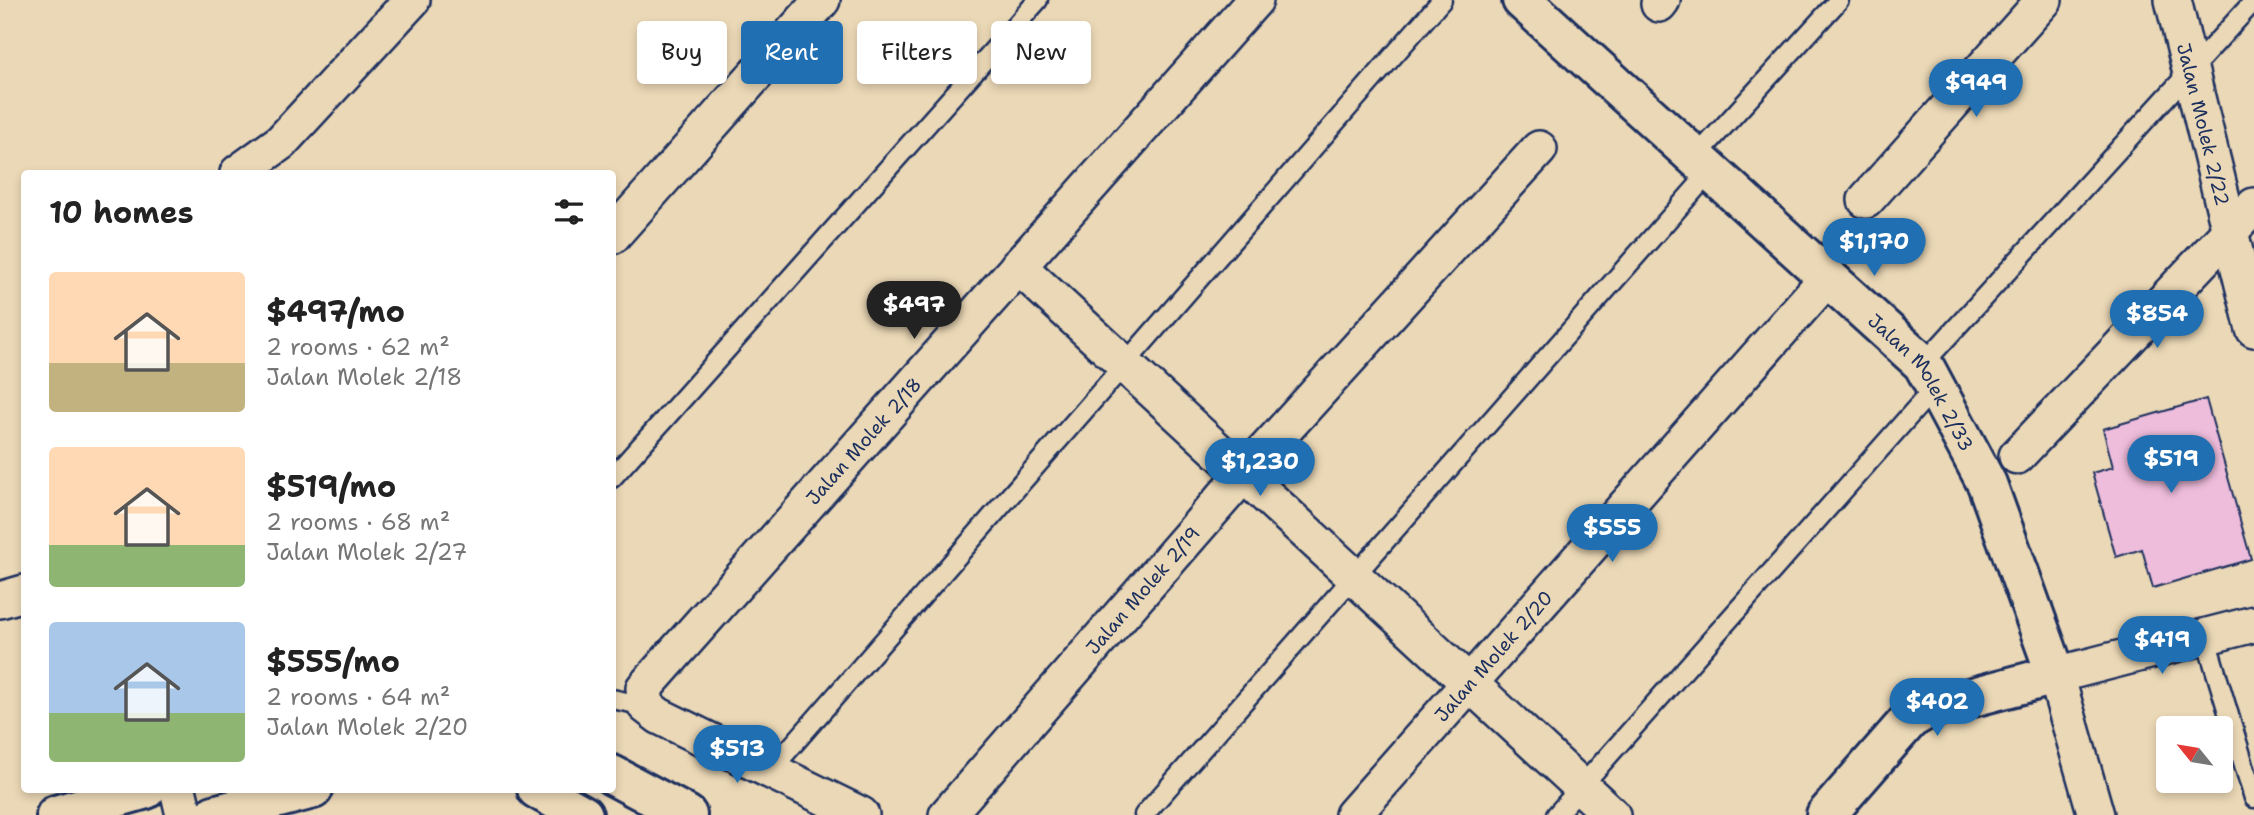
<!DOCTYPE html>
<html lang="en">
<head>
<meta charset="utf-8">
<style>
  body { margin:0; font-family:"Shantell Sans",sans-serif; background:#f2f2f2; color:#222; height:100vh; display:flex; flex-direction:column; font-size:26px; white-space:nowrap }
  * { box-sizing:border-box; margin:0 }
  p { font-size:23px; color:#767676 }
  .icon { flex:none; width:38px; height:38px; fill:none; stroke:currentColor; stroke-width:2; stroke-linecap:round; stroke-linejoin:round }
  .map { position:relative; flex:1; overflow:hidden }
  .panel { position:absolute; left:21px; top:170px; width:595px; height:623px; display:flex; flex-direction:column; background:#fff; border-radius:7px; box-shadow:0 4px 10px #0003 }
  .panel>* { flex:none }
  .hud { position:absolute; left:637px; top:21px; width:665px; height:63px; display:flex; gap:14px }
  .needle { width:46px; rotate:300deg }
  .tools { position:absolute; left:2156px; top:716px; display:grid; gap:14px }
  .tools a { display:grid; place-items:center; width:77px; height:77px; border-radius:7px; background:#fff; box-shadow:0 4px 10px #0003; font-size:35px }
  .price { position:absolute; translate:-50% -60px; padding:0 16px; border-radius:24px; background:#1f6fb2; color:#fff; font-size:23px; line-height:46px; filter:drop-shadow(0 2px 4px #0008) }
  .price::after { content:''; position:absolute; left:50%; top:42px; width:21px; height:16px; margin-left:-10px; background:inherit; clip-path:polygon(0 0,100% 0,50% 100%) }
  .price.current { background:#222; color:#fff }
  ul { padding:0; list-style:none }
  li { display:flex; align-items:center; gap:21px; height:175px; padding:0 28px }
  li span { display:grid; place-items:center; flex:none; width:196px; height:140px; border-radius:7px; color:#555 }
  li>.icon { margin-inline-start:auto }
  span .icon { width:84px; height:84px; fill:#fffc; stroke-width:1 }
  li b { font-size:30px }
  h2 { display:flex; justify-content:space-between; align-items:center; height:84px; padding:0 28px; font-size:30px }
  .chip { padding:0 24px; border-radius:7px; background:#fff; box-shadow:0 4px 10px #0003; font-size:24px; line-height:63px }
  .chip.current { background:#1f6fb2; color:#fff }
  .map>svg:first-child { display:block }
  .building { fill:#efbddc; stroke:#1b2f5e; stroke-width:2 }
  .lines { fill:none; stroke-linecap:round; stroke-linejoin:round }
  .service-casing { stroke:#1b2f5e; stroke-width:23 }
  .minor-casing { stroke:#1b2f5e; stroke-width:40 }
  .tertiary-casing { stroke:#1b2f5e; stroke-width:44 }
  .secondary-casing { stroke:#1b2f5e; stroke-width:44 }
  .service { stroke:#ebd8b6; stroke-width:18 }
  .minor { stroke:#ebd8b6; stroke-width:35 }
  .tertiary { stroke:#ebd8b6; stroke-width:38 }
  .secondary { stroke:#ebd8b6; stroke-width:38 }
  .labels { text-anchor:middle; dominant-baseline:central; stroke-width:5; stroke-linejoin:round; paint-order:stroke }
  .street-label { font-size:19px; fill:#1b2f5e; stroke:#ebd8b6 }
</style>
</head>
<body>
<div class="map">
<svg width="2254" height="815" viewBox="0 0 2254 815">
  <rect width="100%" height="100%" fill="#ebd8b6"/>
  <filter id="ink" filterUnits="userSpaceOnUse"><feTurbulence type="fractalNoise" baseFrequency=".0143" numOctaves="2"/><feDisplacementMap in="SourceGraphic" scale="14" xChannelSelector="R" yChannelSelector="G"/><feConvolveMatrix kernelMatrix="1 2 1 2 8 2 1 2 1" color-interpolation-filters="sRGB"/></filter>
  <g filter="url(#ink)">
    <path class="building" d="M2206,399L2251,559L2153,588L2142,549L2116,557L2092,473L2113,467L2103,429Z"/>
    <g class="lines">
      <g class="service-casing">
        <g id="service">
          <path d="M1694,159L1839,0"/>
          <path d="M1923,364L2254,1"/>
          <path d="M612,478L1038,0"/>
          <path d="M2205,636L2254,798"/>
          <path d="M612,699L646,706"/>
          <path d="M771,770L1442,0"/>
          <path d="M1144,815L1709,173"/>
          <path d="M1556,815L1935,387"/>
        </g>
      </g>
      <g class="minor-casing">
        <g id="minor">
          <path id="s1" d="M2173,0L2254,329"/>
          <path d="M1659,4L1662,0"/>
          <path d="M238,173L281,142L412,0"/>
          <path d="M1866,200L2044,0"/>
          <path d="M612,236L822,0"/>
          <path d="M1018,266L1612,815"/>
          <path d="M2017,456L2254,206"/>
          <path d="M0,600L24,593"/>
          <path d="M178,789L184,815"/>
          <path id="s2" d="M861,815L659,716L646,706L644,688L1255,0"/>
          <path id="s3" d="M947,815L1242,476L1539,149"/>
          <path id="s4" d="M1353,815L1829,276"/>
          <path d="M2096,815L2056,675L2254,624"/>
        </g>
      </g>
      <g class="tertiary-casing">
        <g id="tertiary">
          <path id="s5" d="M1522,0L1923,364L1987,484L2056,675L1927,709L1910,719L1826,815"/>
        </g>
      </g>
      <g class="secondary-casing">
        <g id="secondary">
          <path d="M612,775L687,815"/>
          <path d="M537,789L583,815"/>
          <path d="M56,815L146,789"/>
          <path d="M214,815L313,789"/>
        </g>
      </g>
      <use href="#service" class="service"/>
      <use href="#minor" class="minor"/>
      <use href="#tertiary" class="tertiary"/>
      <use href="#secondary" class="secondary"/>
    </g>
  </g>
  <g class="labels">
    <g class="street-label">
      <text stroke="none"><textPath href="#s1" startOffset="128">Jalan Molek 2/22</textPath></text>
      <text stroke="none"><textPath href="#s5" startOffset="555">Jalan Molek 2/33</textPath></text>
      <text stroke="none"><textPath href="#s2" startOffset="590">Jalan Molek 2/18</textPath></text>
      <text stroke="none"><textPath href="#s3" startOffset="298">Jalan Molek 2/19</textPath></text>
      <text stroke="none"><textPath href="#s4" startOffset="212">Jalan Molek 2/20</textPath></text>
    </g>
  </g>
</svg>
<div class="tools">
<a><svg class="needle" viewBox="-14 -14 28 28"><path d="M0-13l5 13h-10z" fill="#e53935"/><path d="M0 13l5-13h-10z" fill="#767676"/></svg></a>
</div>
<b class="price" style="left:1976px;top:119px">$949</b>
<b class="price" style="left:1874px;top:278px">$1,170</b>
<b class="price current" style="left:914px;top:341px">$497</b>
<b class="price" style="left:2157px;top:350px">$854</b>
<b class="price" style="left:2171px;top:495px">$519</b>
<b class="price" style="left:1260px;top:498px">$1,230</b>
<b class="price" style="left:1612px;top:564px">$555</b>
<b class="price" style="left:2162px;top:676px">$419</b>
<b class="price" style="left:1937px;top:738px">$402</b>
<b class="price" style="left:737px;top:785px">$513</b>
<div class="hud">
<a class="chip">Buy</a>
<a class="chip current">Rent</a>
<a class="chip">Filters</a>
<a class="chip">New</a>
</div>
<section class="panel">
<h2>10 homes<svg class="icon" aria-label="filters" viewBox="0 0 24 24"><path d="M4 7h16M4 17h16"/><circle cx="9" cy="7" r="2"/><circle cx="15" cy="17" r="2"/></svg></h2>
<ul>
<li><span style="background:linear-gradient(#ffd9b3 65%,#c2b280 0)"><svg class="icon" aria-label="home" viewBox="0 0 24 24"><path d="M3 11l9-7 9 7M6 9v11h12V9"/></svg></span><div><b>$497/mo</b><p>2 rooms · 62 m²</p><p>Jalan Molek 2/18</p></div></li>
<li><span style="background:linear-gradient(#ffd9b3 70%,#8fb573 0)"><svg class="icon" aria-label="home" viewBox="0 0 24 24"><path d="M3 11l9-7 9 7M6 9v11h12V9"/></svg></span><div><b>$519/mo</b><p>2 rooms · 68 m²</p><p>Jalan Molek 2/27</p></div></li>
<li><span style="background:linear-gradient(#a9c7e8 65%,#8fb573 0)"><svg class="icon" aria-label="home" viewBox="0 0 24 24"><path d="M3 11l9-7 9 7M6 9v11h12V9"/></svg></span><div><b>$555/mo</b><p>2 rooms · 64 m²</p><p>Jalan Molek 2/20</p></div></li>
</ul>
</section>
</div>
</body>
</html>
